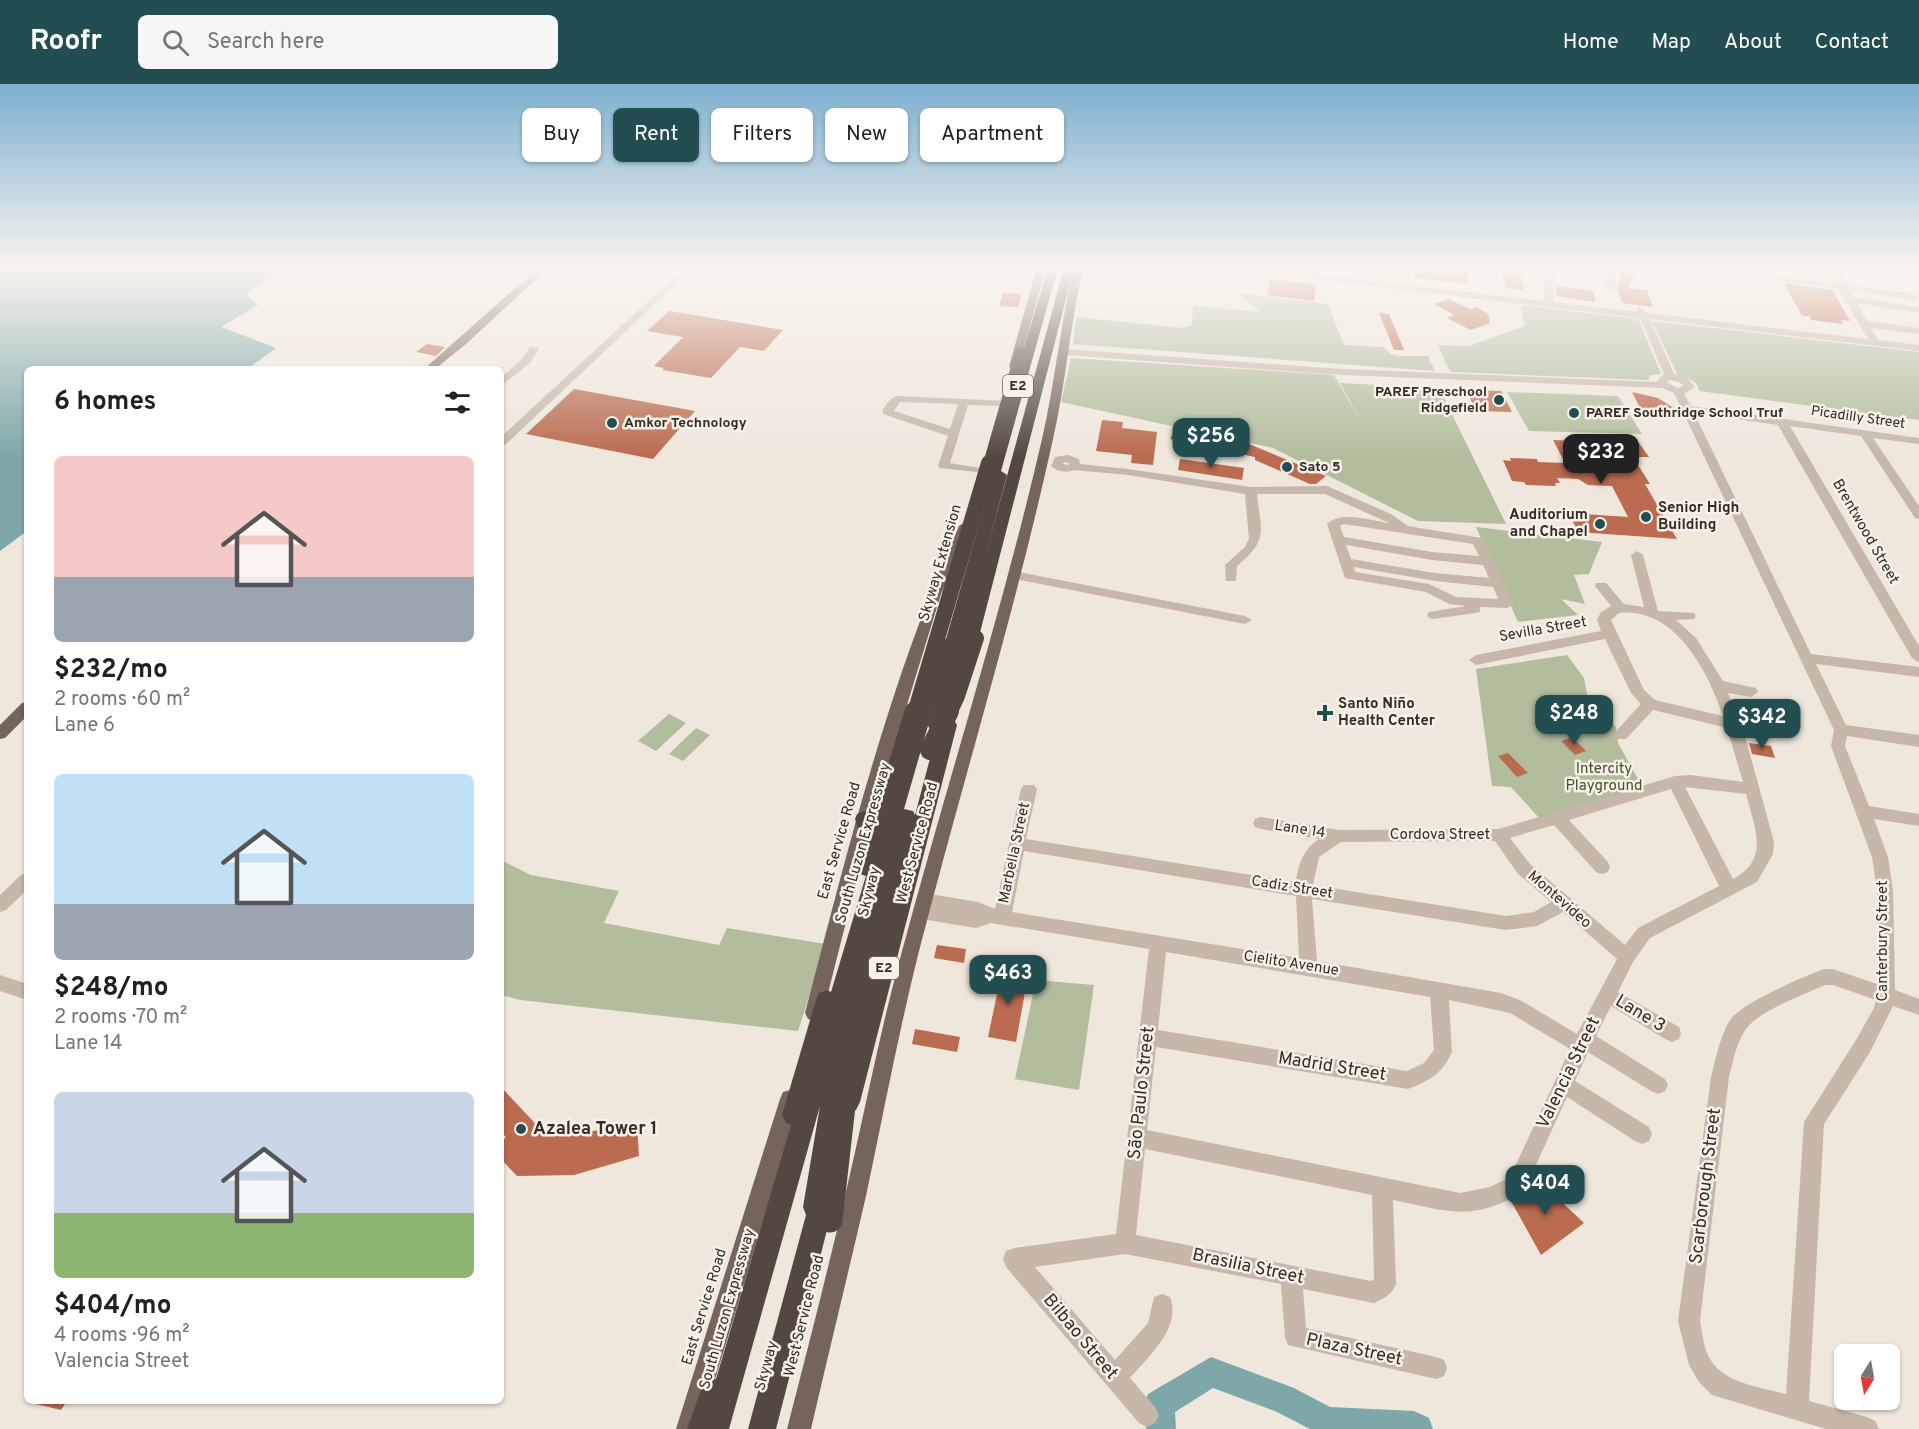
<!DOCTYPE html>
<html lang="en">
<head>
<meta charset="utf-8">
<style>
  body { margin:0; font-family:Overpass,sans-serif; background:#f6f6f6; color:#202124; height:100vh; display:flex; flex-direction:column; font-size:22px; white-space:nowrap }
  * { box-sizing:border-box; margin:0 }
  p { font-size:20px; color:#757577 }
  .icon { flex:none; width:33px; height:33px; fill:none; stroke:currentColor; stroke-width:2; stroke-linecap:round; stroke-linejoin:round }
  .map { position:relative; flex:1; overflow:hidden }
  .drawer { position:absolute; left:24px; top:282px; width:480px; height:1038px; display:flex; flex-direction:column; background:#fff; border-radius:9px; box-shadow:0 2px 4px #0004 }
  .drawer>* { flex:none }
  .guide { position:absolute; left:522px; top:24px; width:570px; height:54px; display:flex; gap:12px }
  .needle { width:39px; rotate:191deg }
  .tools { position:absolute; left:1834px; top:1260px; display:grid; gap:12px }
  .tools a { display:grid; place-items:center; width:66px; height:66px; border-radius:9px; background:#fff; box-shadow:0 2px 4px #0004; font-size:30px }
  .price { position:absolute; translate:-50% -51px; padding:0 14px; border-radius:12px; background:#224e51; color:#fff; font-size:20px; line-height:39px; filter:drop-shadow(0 2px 3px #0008) }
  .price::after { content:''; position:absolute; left:50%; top:36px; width:18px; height:14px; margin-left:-9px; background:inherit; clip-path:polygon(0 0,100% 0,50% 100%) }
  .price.selected { background:#222; color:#fff }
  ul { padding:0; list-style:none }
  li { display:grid; align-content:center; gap:12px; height:318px; padding:0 30px }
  li span { display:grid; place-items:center; height:186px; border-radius:9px; color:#555 }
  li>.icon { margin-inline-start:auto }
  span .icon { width:108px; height:108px; fill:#fffc; stroke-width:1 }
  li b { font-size:26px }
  h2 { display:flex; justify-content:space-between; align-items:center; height:72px; padding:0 30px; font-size:26px }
  .pill { padding:0 21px; border-radius:9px; background:#fff; box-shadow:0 2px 4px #0004; font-size:21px; line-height:54px }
  .pill.selected { background:#224e51; color:#fff }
  header { display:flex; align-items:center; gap:36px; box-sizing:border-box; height:84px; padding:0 30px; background:#224e51; color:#fff }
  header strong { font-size:28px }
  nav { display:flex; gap:33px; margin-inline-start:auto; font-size:21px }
  .search { width:420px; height:54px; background:#f6f6f6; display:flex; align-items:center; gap:15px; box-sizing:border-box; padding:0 21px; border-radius:9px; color:#757577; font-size:22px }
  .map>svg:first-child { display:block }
  .green { fill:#b2bd9e }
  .water { fill:#7ea7a9 }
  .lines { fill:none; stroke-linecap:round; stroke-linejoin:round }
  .river { fill:#7ea7a9; fill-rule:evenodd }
  .building { fill:#ba6b50 }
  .minor { fill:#c6b7aa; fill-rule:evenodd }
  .major { fill:#75645b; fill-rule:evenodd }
  .highway { fill:#544740; fill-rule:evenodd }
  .highway-bridge-far3 { stroke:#544740; stroke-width:12 }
  .highway-bridge-far2 { stroke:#544740; stroke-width:16 }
  .highway-bridge-far1 { stroke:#544740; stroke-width:20 }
  .highway-bridge { stroke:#544740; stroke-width:25 }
  .poi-dot { fill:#224e51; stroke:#f7f1e8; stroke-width:2 }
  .labels { text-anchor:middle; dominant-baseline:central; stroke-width:5; stroke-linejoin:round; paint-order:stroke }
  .shield { fill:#f7f1e8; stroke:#6e6762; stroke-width:1.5 }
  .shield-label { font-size:14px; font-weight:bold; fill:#342c28 }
  .far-poi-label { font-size:14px; font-weight:bold; fill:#342c28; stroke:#f7f1e8; text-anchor:start }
  .far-street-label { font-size:14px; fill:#342c28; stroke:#f7f1e8 }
  .poi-label { font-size:15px; font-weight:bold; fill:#342c28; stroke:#f7f1e8; text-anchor:start }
  .street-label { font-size:15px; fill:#342c28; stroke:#f7f1e8 }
  .park-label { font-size:15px; fill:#43502f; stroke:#f7f1e8 }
  .near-street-label { font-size:18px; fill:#342c28; stroke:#f7f1e8 }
  .near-poi-label { font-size:18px; font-weight:bold; fill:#342c28; stroke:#f7f1e8; text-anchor:start }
</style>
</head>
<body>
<header>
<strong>Roofr</strong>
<div class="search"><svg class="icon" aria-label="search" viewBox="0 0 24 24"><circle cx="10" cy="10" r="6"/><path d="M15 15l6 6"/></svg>Search here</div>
<nav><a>Home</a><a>Map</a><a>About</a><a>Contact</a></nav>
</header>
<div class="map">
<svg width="1919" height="1345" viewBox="0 0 1919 1345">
  <rect width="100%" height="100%" fill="#efe7dc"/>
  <g class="green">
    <path d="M1237,209L1328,220L1344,261L1383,263L1391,270L1400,272H1428L1435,287L1073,260L1076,233L1183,244L1192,241L1193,222L1261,228Z"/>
    <path d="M1520,221L1638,235L1661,290L1650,291L1648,296L1450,288L1438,261L1469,262L1525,242Z"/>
    <path d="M1652,237L1919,268V336L1699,307C1698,296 1687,294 1678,292Z"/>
    <path d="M1071,274L1334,291L1361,338L1340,299L1439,304L1506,440L1418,437L1273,364L1061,318Z"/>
    <path d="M1507,308L1618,312L1642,350L1529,347Z"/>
    <path d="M1476,443L1602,458L1589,490L1574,491L1585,520L1561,515L1578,531L1518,538Z"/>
    <path d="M1567,571L1584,594L1588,616L1616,643L1618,659L1644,706L1540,735L1511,703L1492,702L1476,585Z"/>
    <path d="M669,630L686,639L656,667L638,657Z"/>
    <path d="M696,644L710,651L683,677L669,670Z"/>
    <path d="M501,776L531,791L619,807L604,839L719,861L727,844L826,860L798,947L520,916L501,911Z"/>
    <path d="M1036,896L1094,901L1079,1006L1015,995Z"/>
  </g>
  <path class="water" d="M0,184H277L270,187L279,189L246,210L258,221L221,243L276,264L247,285H27V447L0,467Z"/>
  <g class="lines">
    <path class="river" d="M1211,1273L1294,1304L1330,1323L1414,1327L1429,1334L1433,1345H1310L1275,1327L1213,1304L1175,1328L1176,1345H1146L1144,1321L1148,1310Z"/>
  </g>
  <g class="building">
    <path d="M1413,184H1467L1469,200L1415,194Z"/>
    <path d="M1621,184L1637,186L1627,204L1647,206L1653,223L1622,219L1617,204Z"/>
    <path d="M1502,185L1520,187L1524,206L1506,204Z"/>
    <path d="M1270,195L1316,201L1314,217L1267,211Z"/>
    <path d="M1784,199L1832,206L1850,237L1841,236L1843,240L1811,236L1809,232H1802Z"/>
    <path d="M1556,202L1594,207L1595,218L1556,212Z"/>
    <path d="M1003,209L1022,210L1018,223L999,222Z"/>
    <path d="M1449,215L1470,225L1476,223L1488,230L1490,239L1471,246L1447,234L1454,231L1434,220Z"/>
    <path d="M669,227L783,246L764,267L740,263L711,294L662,286L664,284L654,282L683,253L647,247Z"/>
    <path d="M1379,229L1389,230L1404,266H1394Z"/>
    <path d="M427,260L445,263L436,272L416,268Z"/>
    <path d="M574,305L695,327L653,375L526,350Z"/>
    <path d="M1466,306L1501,307L1512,328L1476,327Z"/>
    <path d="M1632,308L1658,314L1680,328L1640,324Z"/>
    <path d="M1102,336L1123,338L1122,344L1157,348L1153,381L1131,379L1132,371L1096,367Z"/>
    <path d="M1175,344L1249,360L1326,392L1316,400H1310L1255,376V373L1170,355Z"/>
    <path d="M1553,356L1639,359L1649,373H1633L1650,400H1645L1677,455L1578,448L1569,429L1628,433L1612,402L1588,401L1578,395L1557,394L1560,399H1555L1556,402L1526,401L1524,398L1512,397L1503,376L1511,377L1510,374L1537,375L1538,378L1565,379Z"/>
    <path d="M1180,375L1244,384L1242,396L1178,386Z"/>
    <path d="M1572,653L1586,667L1575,671L1561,657Z"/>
    <path d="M1749,659L1771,662L1775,674L1752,670Z"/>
    <path d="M1508,669L1528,689L1517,693L1498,672Z"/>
    <path d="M937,861L966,865L964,879L934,874Z"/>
    <path d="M1002,886L1028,891L1016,958L988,953Z"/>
    <path d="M915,945L960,953L957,968L912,960Z"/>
    <path d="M501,1003L547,1052L637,1042L639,1072L574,1091L517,1092L501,1075V1058L506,1053L501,1048Z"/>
    <path d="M1534,1092L1584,1139L1541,1171L1511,1117L1526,1108Z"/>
    <path d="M36,1317H67L61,1326L36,1320Z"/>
  </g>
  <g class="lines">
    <g class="minor">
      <path d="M684,184H693L505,361L501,362V353Z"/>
      <path d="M1237,184H1266L1544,217V198L1549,184H1558L1554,198L1553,218L1637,228L1638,224L1641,223L1647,229L1868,255L1838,205L1777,196L1683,187L1679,184H1714L1836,199L1833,184H1842L1845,200L1914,210L1919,213L1914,216L1848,206L1852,213L1919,223V229L1856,219L1867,237L1919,244V250L1871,244L1878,256L1919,261V267L1650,235L1674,290L1687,294L1695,303L1684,310L1691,322L1919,354V360L1873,354L1919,422V435L1915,434L1861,352L1790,342L1919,562V579L1912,574L1778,341L1694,329L1811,570L1919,583V593L1816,580L1846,641L1919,651V663L1847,652L1845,662L1869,722L1919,730V742L1874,735L1888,773L1893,806L1895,906L1919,915V931L1893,922L1870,968L1824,1040L1809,1317L1867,1333L1875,1337L1879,1345H1826L1712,1311L1699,1298L1689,1281L1678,1237L1711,993C1716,974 1720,952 1730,936C1742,918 1803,893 1824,885H1833L1877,900V806L1872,773L1831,662L1834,646L1674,309L1662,304L1343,291L1064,271L1059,268L1064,265L1343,285L1656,298L1664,290L1640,234L1241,187ZM1669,296L1679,298L1684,302L1677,304L1667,298ZM1825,901H1833L1876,916L1874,924L1856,956L1804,1038L1786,1310C1758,1302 1720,1300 1707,1269C1703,1259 1702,1247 1700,1237L1729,993C1733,978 1736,961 1744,948C1756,927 1804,911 1825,901Z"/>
      <path d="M1610,184H1619L1615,195V205L1610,208L1605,205V195Z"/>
      <path d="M530,262L539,264L531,278L501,302V294L523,274Z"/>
      <path d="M897,312L1008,317V321L1004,322L968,321L950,379L986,385V389L940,384L938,382L948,352L883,330C881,325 891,313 897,312ZM900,318L958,320L950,345L894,327Z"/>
      <path d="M1068,371L1079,375L1080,380L1128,385L1251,403L1327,402L1391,430L1408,442L1482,454L1514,520L1507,524L1480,523V528L1475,529L1434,535L1429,534L1427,531L1429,528L1466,522L1449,520L1426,508L1345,494L1327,440C1342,426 1371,437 1389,439L1325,410H1257C1261,449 1269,455 1237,482L1236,497H1226L1225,481L1245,463L1249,455L1245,410L1128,391L1074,386C1067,389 1057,388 1051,382L1055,373ZM1064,378L1069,379V381L1063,380ZM1344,440L1473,460L1479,472L1432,468L1344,453L1340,442ZM1346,461L1432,476L1483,481L1489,494L1435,489L1351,475ZM1354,483L1435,497L1493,503L1498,515L1456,513L1429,500L1355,488Z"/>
      <path d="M1637,467L1643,471L1658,527L1694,529L1696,532L1694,535L1676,536L1696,554L1723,597L1756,604L1758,608L1751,613L1728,609L1747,659L1774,758L1773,770L1757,798L1650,854L1633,878L1618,908L1679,943L1681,949L1679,955L1672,958L1665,955L1611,922L1596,952L1665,995L1668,1001L1665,1007L1658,1010L1651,1007L1588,968L1575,997L1649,1043L1652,1050L1649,1057L1642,1060L1635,1057L1567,1013L1524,1107C1472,1139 1448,1127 1393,1116L1396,1200C1392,1210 1384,1215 1374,1219L1303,1205L1306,1244L1436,1273L1444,1276L1447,1284L1444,1292L1436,1295L1288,1261L1285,1253L1281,1200L1125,1170L1035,1183L1115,1276L1148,1239L1154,1213L1162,1210L1170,1213C1182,1244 1148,1273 1130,1294L1155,1323L1159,1331L1155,1339L1147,1343L1139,1339L1006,1183L1003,1175L1006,1167L1014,1164L1116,1150L1149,865L991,839L976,844L921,835L915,833L913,828L915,823L919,821L916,816L918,811L924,809L978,818L995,825L1021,705L1024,701H1034L1037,705L1026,755L1296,798C1298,781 1303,765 1319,755L1261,745L1255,743L1253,739L1255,735L1261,733L1339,746L1499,745L1675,692L1691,691L1743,698L1727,644L1653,626L1626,655H1616L1614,651L1616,647L1641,620L1631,609L1605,555L1476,581L1469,576L1476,571L1601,547L1597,536L1601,528L1611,522L1595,502L1596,499H1606L1624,520L1644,523L1631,471ZM1619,529C1675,523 1708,587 1723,632L1655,616L1644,606L1611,536ZM1685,703L1746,710C1754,743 1771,775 1733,795ZM1671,705L1719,802L1638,844L1625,861L1530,780L1510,754L1554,741L1596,788L1602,790L1608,788L1610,783L1608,778L1569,736ZM1495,757L1518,790L1551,818L1534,828L1506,832L1313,801L1319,773L1341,758ZM1024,767L1296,812L1299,874L1012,828ZM1312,815L1506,846L1537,842L1563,828L1617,875L1577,950L1522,917L1501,909L1317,877ZM1166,868L1430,913L1434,966L1424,979L1407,987L1158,946ZM1449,916L1510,929L1570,965L1510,1093L1490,1103L1460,1109L1147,1046L1156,963L1408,1005C1429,997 1443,989 1452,968ZM1145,1065L1372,1111L1374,1195L1371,1197L1136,1151Z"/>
      <path d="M1014,487L1245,532L1252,536L1245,540L1009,494L1008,491Z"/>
      <path d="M27,789V806L6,826L0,828V811L21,791Z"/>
      <path d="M0,891L27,900V916L0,907Z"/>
    </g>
    <g class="major">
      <path d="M538,184H548L466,260L435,285H424Z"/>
      <path d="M1037,184H1046L1019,282L1010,284L1009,282Z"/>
      <path d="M1074,184H1083C1070,241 1066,298 1053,355C1015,529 962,699 918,871C898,951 883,1032 866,1112C848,1190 829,1267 811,1345H787C807,1267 827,1190 845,1112C864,1032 879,951 901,871C947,699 1002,529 1042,355C1055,299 1060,241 1074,184Z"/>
      <path d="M965,438L971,442L941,510L872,735L823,929L820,935L814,937L808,935L805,929C848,765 889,597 959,442Z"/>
      <path d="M27,618V632L5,654L0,655V641L22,619Z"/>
      <path d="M790,1006L797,1008L800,1015L700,1345H676L780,1015L783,1008Z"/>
    </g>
    <path class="highway" d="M1048,184H1058L1001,387L1007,391L984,476L1064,184H1074L975,568L973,572L966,573L948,635L954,636L957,641L860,1018L856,1026L848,1029L843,1027L831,1102L836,1111L776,1345H748L806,1131L803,1123L820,1022L729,1345H687L704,1298L716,1295L791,1041L786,1039L782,1031L816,916L819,909L827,906L831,908L871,775L867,774L855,735L857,730L864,727L871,730L878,750L935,560L937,556L946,555L989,405L983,401ZM945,583L928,642L931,647L937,648L915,731L913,727L904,725Z"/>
    <path class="highway-bridge-far3" d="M989,380L1021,269"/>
    <g class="highway-bridge-far2">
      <path d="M915,629L989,379"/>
      <path d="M949,629L957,612L976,554"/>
    </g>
    <g class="highway-bridge-far1">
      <path d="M930,666L949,627"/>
      <path d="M867,782L915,627"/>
    </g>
    <path class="highway-bridge" d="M830,1136L845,1004"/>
  </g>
  <linearGradient id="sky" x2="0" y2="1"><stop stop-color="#7dafcf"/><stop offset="0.49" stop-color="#f8f4ef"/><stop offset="1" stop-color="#f8f4ef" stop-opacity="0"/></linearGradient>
  <rect width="1919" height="373" fill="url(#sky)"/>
  <g class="poi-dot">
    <circle cx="1499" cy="316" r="6"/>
    <circle cx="1574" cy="329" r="6"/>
    <circle cx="612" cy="339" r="6"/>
    <circle cx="1287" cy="383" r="6"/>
    <circle cx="1646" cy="433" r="6"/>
    <circle cx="1600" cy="440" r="6"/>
    <path d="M1322 620h6v6h6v6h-6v6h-6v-6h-6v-6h6z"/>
    <circle cx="521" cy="1045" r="6"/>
  </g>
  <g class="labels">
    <g class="shield">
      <rect x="1003" y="291" width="30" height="22" rx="4.5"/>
      <rect x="869" y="873" width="30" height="22" rx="4.5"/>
    </g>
    <g class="shield-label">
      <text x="1018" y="302">E2</text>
      <text x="884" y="884">E2</text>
    </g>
    <g class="far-poi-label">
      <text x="1487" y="308" text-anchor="end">PAREF Preschool<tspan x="1487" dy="16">Ridgefield</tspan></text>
      <text x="1586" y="329">PAREF Southridge School Truf</text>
      <text x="624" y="339">Amkor Technology</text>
      <text x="1299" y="383">Sato 5</text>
    </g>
    <g class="far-street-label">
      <text transform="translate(1858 334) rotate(8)">Picadilly Street</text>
    </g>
    <g class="poi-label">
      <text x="1658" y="424">Senior High<tspan x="1658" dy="17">Building</tspan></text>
      <text x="1588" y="431" text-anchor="end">Auditorium<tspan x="1588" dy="17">and Chapel</tspan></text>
      <text x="1338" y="620">Santo Niño<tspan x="1338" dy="17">Health Center</tspan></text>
    </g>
    <g class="street-label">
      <text transform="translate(1865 448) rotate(60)">Brentwood Street</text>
      <text transform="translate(941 479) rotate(-74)">Skyway Extension</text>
      <text transform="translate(1543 546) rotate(-10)">Sevilla Street</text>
      <text transform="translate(1300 746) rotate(9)">Lane 14</text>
      <text x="1440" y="751">Cordova Street</text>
      <text transform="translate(840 757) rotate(-74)">East Service Road</text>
      <text transform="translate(864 759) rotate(-74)">South Luzon Expressway</text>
      <text transform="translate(918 759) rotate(-75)">West Service Road</text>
      <text transform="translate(1015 769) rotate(-78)">Marbella Street</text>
      <text transform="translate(1292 804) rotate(9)">Cadiz Street</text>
      <text transform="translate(870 808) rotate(-76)">Skyway</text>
      <text transform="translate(1559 816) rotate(41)">Montevideo</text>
      <text transform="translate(1883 857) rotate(-90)">Canterbury Street</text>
      <text transform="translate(1291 880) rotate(9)">Cielito Avenue</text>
      <text transform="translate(705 1223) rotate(-73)">East Service Road</text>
      <text transform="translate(728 1225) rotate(-74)">South Luzon Expressway</text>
      <text transform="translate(805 1232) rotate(-76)">West Service Road</text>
      <text transform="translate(767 1282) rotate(-75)">Skyway</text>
    </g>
    <g class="park-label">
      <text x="1604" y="685">Intercity<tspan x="1604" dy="17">Playground</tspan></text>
    </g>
    <g class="near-street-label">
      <text transform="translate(1640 930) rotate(31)">Lane 3</text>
      <text transform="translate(1332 983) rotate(9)">Madrid Street</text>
      <text transform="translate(1569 989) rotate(-64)">Valencia Street</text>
      <text transform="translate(1142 1009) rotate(-84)">São Paulo Street</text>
      <text transform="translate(1706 1102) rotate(-83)">Scarborough Street</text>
      <text transform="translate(1248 1183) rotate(12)">Brasilia Street</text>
      <text transform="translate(1080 1253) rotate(50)">Bilbao Street</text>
      <text transform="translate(1354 1266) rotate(12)">Plaza Street</text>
    </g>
    <g class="near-poi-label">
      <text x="533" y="1045">Azalea Tower 1</text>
    </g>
  </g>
</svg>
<div class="tools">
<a><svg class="needle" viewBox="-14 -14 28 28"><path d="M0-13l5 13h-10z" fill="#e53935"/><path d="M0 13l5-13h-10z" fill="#757577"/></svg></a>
</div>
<b class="price" style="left:1211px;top:385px">$256</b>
<b class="price selected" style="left:1601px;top:401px">$232</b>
<b class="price" style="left:1574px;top:662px">$248</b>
<b class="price" style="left:1762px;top:666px">$342</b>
<b class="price" style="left:1008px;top:922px">$463</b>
<b class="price" style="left:1545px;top:1132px">$404</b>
<div class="guide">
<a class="pill">Buy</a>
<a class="pill selected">Rent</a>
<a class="pill">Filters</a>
<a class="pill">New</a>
<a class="pill">Apartment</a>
</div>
<section class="drawer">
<h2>6 homes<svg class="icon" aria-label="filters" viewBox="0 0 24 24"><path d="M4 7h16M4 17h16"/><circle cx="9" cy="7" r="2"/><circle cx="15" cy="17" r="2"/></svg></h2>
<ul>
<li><span style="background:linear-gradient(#f6c9c9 65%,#9aa5b1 0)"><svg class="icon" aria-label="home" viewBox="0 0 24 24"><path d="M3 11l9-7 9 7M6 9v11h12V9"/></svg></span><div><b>$232/mo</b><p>2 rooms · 60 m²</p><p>Lane 6</p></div></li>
<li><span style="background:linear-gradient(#bfe0f5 70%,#9aa5b1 0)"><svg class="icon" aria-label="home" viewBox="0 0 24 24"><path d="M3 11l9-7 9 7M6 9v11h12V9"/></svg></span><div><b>$248/mo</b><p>2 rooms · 70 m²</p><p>Lane 14</p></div></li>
<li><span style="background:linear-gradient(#c9d6e8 65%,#8fb573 0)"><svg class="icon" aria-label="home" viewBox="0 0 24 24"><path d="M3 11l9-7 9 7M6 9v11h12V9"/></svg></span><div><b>$404/mo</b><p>4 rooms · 96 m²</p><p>Valencia Street</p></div></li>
</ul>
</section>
</div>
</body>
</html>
